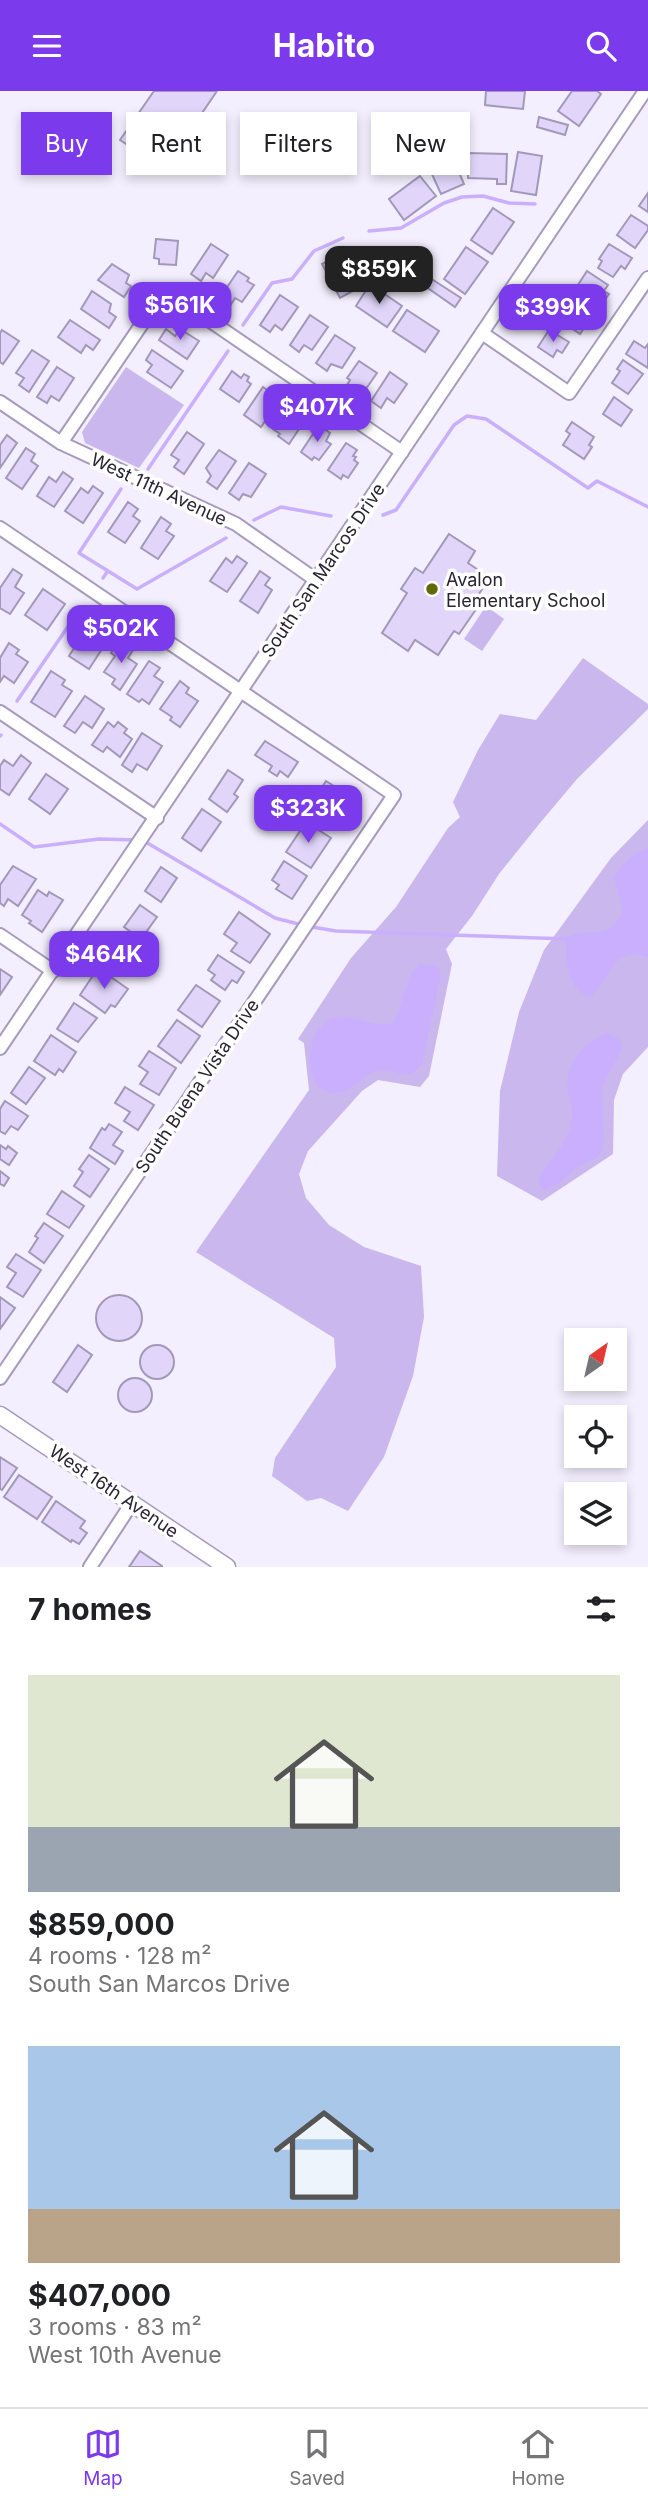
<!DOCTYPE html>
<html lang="en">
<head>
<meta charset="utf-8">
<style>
  body { margin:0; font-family:Inter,sans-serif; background:#f2f2f2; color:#202124; height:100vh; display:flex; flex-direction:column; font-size:26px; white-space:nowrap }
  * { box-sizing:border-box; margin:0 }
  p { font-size:23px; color:#757577 }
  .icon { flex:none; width:38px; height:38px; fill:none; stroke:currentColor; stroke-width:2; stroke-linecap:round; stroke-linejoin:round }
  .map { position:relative; height:1476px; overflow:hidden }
  .side { display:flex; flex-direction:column; background:#fff; flex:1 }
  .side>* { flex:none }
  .guide { position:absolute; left:21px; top:21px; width:607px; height:63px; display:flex; gap:14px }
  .needle { width:46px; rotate:34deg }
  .tools { position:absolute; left:564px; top:1237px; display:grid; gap:14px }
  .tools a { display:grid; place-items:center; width:63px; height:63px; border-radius:0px; background:#fff; box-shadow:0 4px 10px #0003; font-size:35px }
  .price { position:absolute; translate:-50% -60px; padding:0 16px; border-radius:14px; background:#7c3aed; color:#fff; font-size:23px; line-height:46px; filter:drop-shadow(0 2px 4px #0008) }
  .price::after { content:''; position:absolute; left:50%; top:42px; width:21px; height:16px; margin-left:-10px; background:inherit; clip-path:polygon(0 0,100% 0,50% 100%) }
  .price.selected { background:#222; color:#fff }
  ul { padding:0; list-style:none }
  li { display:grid; align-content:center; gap:14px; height:371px; padding:0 28px }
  li span { display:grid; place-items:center; height:217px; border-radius:0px; color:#555 }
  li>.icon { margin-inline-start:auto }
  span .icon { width:126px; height:126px; fill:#fffc; stroke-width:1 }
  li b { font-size:30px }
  h2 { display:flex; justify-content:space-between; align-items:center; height:84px; padding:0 28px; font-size:30px }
  .pill { padding:0 24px; border-radius:0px; background:#fff; box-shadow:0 4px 10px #0003; font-size:24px; line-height:63px }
  .pill.selected { background:#7c3aed; color:#fff }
  header { display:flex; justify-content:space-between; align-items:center; height:91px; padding:0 28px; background:#7c3aed; color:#fff; font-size:32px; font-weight:700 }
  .tabs { display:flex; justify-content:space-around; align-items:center; height:98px; border-top:2px solid #e0e0e0; background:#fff; font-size:19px; color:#757577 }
  .tabs a { display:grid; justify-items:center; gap:4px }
  .tabs .selected { color:#7c3aed }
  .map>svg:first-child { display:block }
  .green { fill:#c9b7ed }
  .water { fill:#caafff }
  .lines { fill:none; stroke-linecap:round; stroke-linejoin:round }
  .stream { stroke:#caafff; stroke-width:3.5 }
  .building { fill:#e1d6fa; stroke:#a398b9; stroke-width:2 }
  .street-casing { stroke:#a69bbd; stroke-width:16 }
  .secondary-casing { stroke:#a69bbd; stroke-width:19 }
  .street { stroke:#fff; stroke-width:12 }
  .secondary { stroke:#fff; stroke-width:16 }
  .poi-dot { fill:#626808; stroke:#fff; stroke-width:2.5 }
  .labels { text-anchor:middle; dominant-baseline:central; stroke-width:7; stroke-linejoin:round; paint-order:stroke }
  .street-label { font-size:18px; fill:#282431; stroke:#fff }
  .poi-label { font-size:18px; fill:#282431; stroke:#fff; text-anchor:start }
</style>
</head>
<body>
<header><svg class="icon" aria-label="menu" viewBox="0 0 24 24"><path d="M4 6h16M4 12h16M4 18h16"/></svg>Habito<svg class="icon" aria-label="search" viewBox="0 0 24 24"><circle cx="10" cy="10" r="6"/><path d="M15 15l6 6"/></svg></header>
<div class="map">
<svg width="648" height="1476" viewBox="0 0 648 1476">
  <rect width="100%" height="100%" fill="#f3effe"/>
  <g class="green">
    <path d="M126,276L184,314L139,377L85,352L82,341Z"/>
    <path d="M486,515L504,528L482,560L464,548Z"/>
    <path d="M583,567L648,613V618L577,688L540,732L499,783L472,825L446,858L452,873L429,985L420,996L378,989L362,1000L308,1060L299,1083L306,1107L329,1134L364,1156L421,1175L424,1226L413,1285L384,1366L348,1420L321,1407L307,1410L272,1385L275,1367L336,1276L334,1247L196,1161L309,999L304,952L298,948L351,867L396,816L448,737L460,726L453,711L478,659L500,623L536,629Z"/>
    <path d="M648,729V956L623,983L614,1009L613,1063L542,1110L497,1085L500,1000L519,921L544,859L611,767Z"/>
  </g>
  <g class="water">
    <path d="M648,757V866C612,854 611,887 590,906C567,898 566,870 566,848C590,831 607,855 623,820L614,786C621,774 634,761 648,757Z"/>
    <path d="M420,873L436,875L440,880V888L422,973C407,993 398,977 378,980C362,982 353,1001 337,1002C300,1005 301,935 336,926C355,922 375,939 394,932L410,885Z"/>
    <path d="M607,942L618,947L622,953C620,968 607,980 603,996C599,1014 609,1053 598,1065C593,1070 585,1071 579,1075C567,1084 559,1095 544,1099L539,1094V1087C550,1068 567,1053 572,1031C574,1019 570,1011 568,1000C565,972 583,952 607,942Z"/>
  </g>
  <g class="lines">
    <g class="stream">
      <path d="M369,140L401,137L444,112L462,106L483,105L509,112L535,113"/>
      <path d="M243,234L272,192L292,188L314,160L343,147"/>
      <path d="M148,378L228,260"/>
      <path d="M121,398L79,462L137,498L226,447"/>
      <path d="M383,424L396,419L454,334L467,325L486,328L588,397L597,390L648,416"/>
      <path d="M254,429L281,416L331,425"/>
      <path d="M103,487L107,481"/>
      <path d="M17,610L80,518"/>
      <path d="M0,645L1,644"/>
      <path d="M0,733L34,756L99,748L137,749"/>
      <path d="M144,750L275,827L306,835L336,840L569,848"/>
    </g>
  </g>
  <g class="building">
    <path d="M154,0H217L164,78L120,49Z"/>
    <path d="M486,0H525L523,18L485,14Z"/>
    <path d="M572,0H597L601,3L579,35L558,20Z"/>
    <path d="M539,26L568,34L565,44L537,36Z"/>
    <path d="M449,58L464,93L441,103L425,68Z"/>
    <path d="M518,61L542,65L536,104L511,100Z"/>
    <path d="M468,62L507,63L506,93H497V88L468,87Z"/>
    <path d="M420,85L436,105L404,129L389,108Z"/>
    <path d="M648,102V121L639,115Z"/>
    <path d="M493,117L514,131L492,163L471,149Z"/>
    <path d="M631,124L648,135V139L635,157L617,144Z"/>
    <path d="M156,148L178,150L176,174L159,173V168L154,167Z"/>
    <path d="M211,153L228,164L213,187L206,182L201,190L191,183Z"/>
    <path d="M609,153L632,167L625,178L621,175L613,186L598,177L602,170L599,168Z"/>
    <path d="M466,156L488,171L465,203L444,188Z"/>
    <path d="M345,161L362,195L340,207L322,173Z"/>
    <path d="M112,173L129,184L126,192L131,195L124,206L98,189Z"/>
    <path d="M238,180L249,187L247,190L254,194L242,211L235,207L230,215L219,208Z"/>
    <path d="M587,180L608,194L604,200L609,203L601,214L576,197Z"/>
    <path d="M427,185L461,207L455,216L422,193Z"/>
    <path d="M370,193L402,215L387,236L356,215Z"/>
    <path d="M92,200L111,213L109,221L116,226L109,237L81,218Z"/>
    <path d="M280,204L298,216L282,239L275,234L270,241L260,234Z"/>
    <path d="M575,207L591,219L582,231L586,234L580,243L560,229Z"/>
    <path d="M407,219L439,240L425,261L393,240Z"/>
    <path d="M310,224L328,236L312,259L304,254L299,261L290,254Z"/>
    <path d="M70,229L100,249L93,259L86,254L81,262L58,246Z"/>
    <path d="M166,238L175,245L180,238L199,250L187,268L159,249Z"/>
    <path d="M2,239L19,250L3,273L0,271V242Z"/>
    <path d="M549,239L569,251L562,262L557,259L553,266L538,256Z"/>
    <path d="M335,244L355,257L342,277L331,273L327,280L316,272Z"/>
    <path d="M634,250L645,257L648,253V277L626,263Z"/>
    <path d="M32,259L49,270L29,301L19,294L24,287L16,282Z"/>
    <path d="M152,259L183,280L171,297L147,281L152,274L146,269Z"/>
    <path d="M623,269L643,283L628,303L612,292L620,280L617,278Z"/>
    <path d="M359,270L377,282L363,302L347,294L350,289L347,287Z"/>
    <path d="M57,276L74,287L59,310L51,305L47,312L37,306Z"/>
    <path d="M232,280L241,287L244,283L249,286L247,290L251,293L239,311L220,298Z"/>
    <path d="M390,281L407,293L394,312L387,307L381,317L371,310Z"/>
    <path d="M263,296L273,303L267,313L274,317L261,336L244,324Z"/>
    <path d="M614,306L632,319L621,335L603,323Z"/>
    <path d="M296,319L307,326L289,353L278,345L280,343L273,338L284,322L293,324Z"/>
    <path d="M572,331L594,346L589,354L592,356L584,368L563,354L570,343L566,340Z"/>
    <path d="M319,334L330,342L326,350L331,353L319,369L314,366L312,369L301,361Z"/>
    <path d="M187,341L204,353L184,383L174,376L179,369L171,364Z"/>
    <path d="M7,344L17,352L0,377V354Z"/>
    <path d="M346,352L357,359L353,365L356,366L354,369L358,372L348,387L343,384L341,388L328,379Z"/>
    <path d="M26,357L35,363L31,370L38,375L22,398L6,387Z"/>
    <path d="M219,359L236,370L217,398L207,391L211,385L206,377Z"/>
    <path d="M249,372L266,383L251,406L243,403L239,409L229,402Z"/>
    <path d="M63,381L73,388L54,416L37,405L49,386L56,391Z"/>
    <path d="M93,395L103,402L83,432L65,420L81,397L88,402Z"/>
    <path d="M128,411L138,418L133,425L140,430L125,452L108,441Z"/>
    <path d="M161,426L171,433L166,440L174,445L158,468L141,457Z"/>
    <path d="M449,443L475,460L468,472L490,487L474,510L479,514L459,543L454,540L438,564L415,549L408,560L382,542L407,502L401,498L415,477L423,482Z"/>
    <path d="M237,465L247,472L227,501L210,490L226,467L232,472Z"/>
    <path d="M13,478L22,484L15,496L24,502L10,523L0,517V497Z"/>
    <path d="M260,480L270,487L265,494L272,499L258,522L240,510Z"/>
    <path d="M43,498L65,513L47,539L25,524Z"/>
    <path d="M101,537L111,544L89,578L69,565L86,539L95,545Z"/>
    <path d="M119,550L133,559L128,567L137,573L120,599L112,593L115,588L104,581L115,565L111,562Z"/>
    <path d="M9,552L19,559L16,563L28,571L14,592L4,585L0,591V567Z"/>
    <path d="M149,570L160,577L154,585L163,591L149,613L142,608L139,611L127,603Z"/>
    <path d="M51,580L65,589L62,594L72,600L55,626L31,611Z"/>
    <path d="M180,590L189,597L186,602L198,610L180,636L170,629L172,626L160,618Z"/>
    <path d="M85,605L104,618L92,637L83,631L75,642L64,635Z"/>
    <path d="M108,631L114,636L118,631L127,638L124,642L132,648L120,666L107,656L103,661L92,654Z"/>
    <path d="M142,642L162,655L147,679L137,673L132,681L122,674Z"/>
    <path d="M265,650L298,671L288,686L280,680L277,685L269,680L272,675L255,664Z"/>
    <path d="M21,664L31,672L9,704L0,698V675L4,669L13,675Z"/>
    <path d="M228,679L243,689L234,703L238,706L227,721L209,708Z"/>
    <path d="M46,683L68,698L50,723L29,708Z"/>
    <path d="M326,690L356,709L343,729L327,719L330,715L316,706Z"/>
    <path d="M202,718L221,731L201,760L182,747Z"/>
    <path d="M306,731L331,747L311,777L286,761Z"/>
    <path d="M284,770L307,785L292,808L276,798L279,794L272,789Z"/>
    <path d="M13,775L36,788L18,815L8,808L4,815L0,812V794Z"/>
    <path d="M161,776L177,787L161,811L145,800Z"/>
    <path d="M38,799L47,805L49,801L63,809L42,841L29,832L31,830L22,824Z"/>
    <path d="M140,814L157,826L141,848L124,836Z"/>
    <path d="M239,821L270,843L250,872L231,860L237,852L224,843Z"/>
    <path d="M118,844L136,856L130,865L134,868L128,878L123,875L119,881L102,870Z"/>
    <path d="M218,864L244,881L237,892L232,889L225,899L211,889L215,884L208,879Z"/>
    <path d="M98,877L128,898L115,916L111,914L105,922L80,904Z"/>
    <path d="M0,878L12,886L0,904Z"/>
    <path d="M196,894L220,910L202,936L178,919Z"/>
    <path d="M74,912L97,927L78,951L57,938Z"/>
    <path d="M177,929L200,945L181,972L158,955Z"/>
    <path d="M51,944L76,961L63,981L59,978L55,984L34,970Z"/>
    <path d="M149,960L176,977L159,1004L140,993L148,981L139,975Z"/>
    <path d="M29,976L45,987L26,1013L11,1002Z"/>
    <path d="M125,996L154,1014L138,1039L124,1030L130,1021L115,1012Z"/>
    <path d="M5,1010L28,1025L18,1039L11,1035L5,1043L0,1040V1018Z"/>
    <path d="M109,1033L122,1041L113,1054L123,1060L115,1073L90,1057L102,1037L105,1039Z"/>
    <path d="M0,1054L6,1058L8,1055L17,1062L9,1074L0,1068Z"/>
    <path d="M89,1064L109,1078L90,1106L74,1095L83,1081L79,1078Z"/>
    <path d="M0,1080L9,1087L4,1095L0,1093Z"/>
    <path d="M62,1100L84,1115L69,1137L47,1123Z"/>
    <path d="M44,1132L63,1145L44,1172L29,1161L38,1147L35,1145Z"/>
    <path d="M16,1163L41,1179L23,1206L7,1196L16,1182L7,1176Z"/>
    <circle cx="119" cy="1227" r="23"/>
    <path d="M0,1206L15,1217L0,1238Z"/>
    <path d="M78,1254L92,1264L67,1301L53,1291Z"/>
    <circle cx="157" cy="1271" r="17"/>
    <circle cx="135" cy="1304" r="17"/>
    <path d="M0,1366L17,1377L2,1399L0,1398Z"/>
    <path d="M19,1384L52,1406L37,1428L4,1406Z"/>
    <path d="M56,1410L85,1430L80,1437L87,1442L79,1453L72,1449L71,1451L42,1431Z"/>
    <path d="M140,1460L162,1475V1476H129Z"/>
  </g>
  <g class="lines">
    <g class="street-casing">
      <g id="street">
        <path d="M482,242L569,302L648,187"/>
        <path d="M0,311L61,352L236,433L316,489"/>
        <path d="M61,352L165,199L402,361"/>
        <path d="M0,437L394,704L0,1287"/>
        <path d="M0,621L157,727"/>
        <path d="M0,844L53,880"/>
        <path d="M0,957L645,0"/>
        <path d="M90,1476L132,1412"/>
      </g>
    </g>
    <g class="secondary-casing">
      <path id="secondary" d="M0,1324L227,1476"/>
    </g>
    <use href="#street" class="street"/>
    <use href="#secondary" class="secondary"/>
  </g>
  <circle class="poi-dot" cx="432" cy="498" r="7"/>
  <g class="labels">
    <g class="street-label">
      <text transform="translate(159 398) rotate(25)">West 11th Avenue</text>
      <text transform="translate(323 479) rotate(-56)">South San Marcos Drive</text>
      <text transform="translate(197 995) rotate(-56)">South Buena Vista Drive</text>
      <text transform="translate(114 1400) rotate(34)">West 16th Avenue</text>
    </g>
    <g class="poi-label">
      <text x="446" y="488">Avalon<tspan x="446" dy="21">Elementary School</tspan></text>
    </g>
  </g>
</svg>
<div class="tools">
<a><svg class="needle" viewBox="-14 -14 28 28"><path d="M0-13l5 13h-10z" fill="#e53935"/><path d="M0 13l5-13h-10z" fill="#757577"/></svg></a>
<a><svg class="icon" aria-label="locate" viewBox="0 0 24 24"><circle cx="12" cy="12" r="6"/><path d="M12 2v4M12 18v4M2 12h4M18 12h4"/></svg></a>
<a><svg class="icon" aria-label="layers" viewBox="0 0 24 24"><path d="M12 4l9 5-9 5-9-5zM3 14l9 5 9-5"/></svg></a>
</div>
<b class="price selected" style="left:379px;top:215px">$859K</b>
<b class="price" style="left:180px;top:251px">$561K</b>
<b class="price" style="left:553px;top:253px">$399K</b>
<b class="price" style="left:317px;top:353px">$407K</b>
<b class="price" style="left:121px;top:574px">$502K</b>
<b class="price" style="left:308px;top:754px">$323K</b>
<b class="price" style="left:104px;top:900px">$464K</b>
<div class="guide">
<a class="pill selected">Buy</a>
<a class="pill">Rent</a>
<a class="pill">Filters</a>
<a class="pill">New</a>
</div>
</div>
<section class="side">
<h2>7 homes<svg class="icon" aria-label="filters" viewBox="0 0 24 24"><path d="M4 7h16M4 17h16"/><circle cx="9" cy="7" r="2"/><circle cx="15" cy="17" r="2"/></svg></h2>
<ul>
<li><span style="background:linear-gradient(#dfe7d0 70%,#9aa5b1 0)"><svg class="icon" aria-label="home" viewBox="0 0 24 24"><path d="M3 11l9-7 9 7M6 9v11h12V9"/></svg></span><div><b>$859,000</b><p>4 rooms · 128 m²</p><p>South San Marcos Drive</p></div></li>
<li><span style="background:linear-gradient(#a9c7e8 75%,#b9a48a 0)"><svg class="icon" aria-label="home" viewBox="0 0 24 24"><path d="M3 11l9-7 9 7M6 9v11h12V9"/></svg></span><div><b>$407,000</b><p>3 rooms · 83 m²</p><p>West 10th Avenue</p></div></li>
</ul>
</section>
<nav class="tabs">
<a class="selected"><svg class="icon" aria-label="map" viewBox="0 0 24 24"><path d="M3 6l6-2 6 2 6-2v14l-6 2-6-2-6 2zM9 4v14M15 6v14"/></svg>Map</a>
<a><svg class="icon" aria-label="saved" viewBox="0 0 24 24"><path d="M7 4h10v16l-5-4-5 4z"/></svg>Saved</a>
<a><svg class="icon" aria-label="home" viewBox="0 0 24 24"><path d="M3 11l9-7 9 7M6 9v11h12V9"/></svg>Home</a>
</nav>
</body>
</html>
